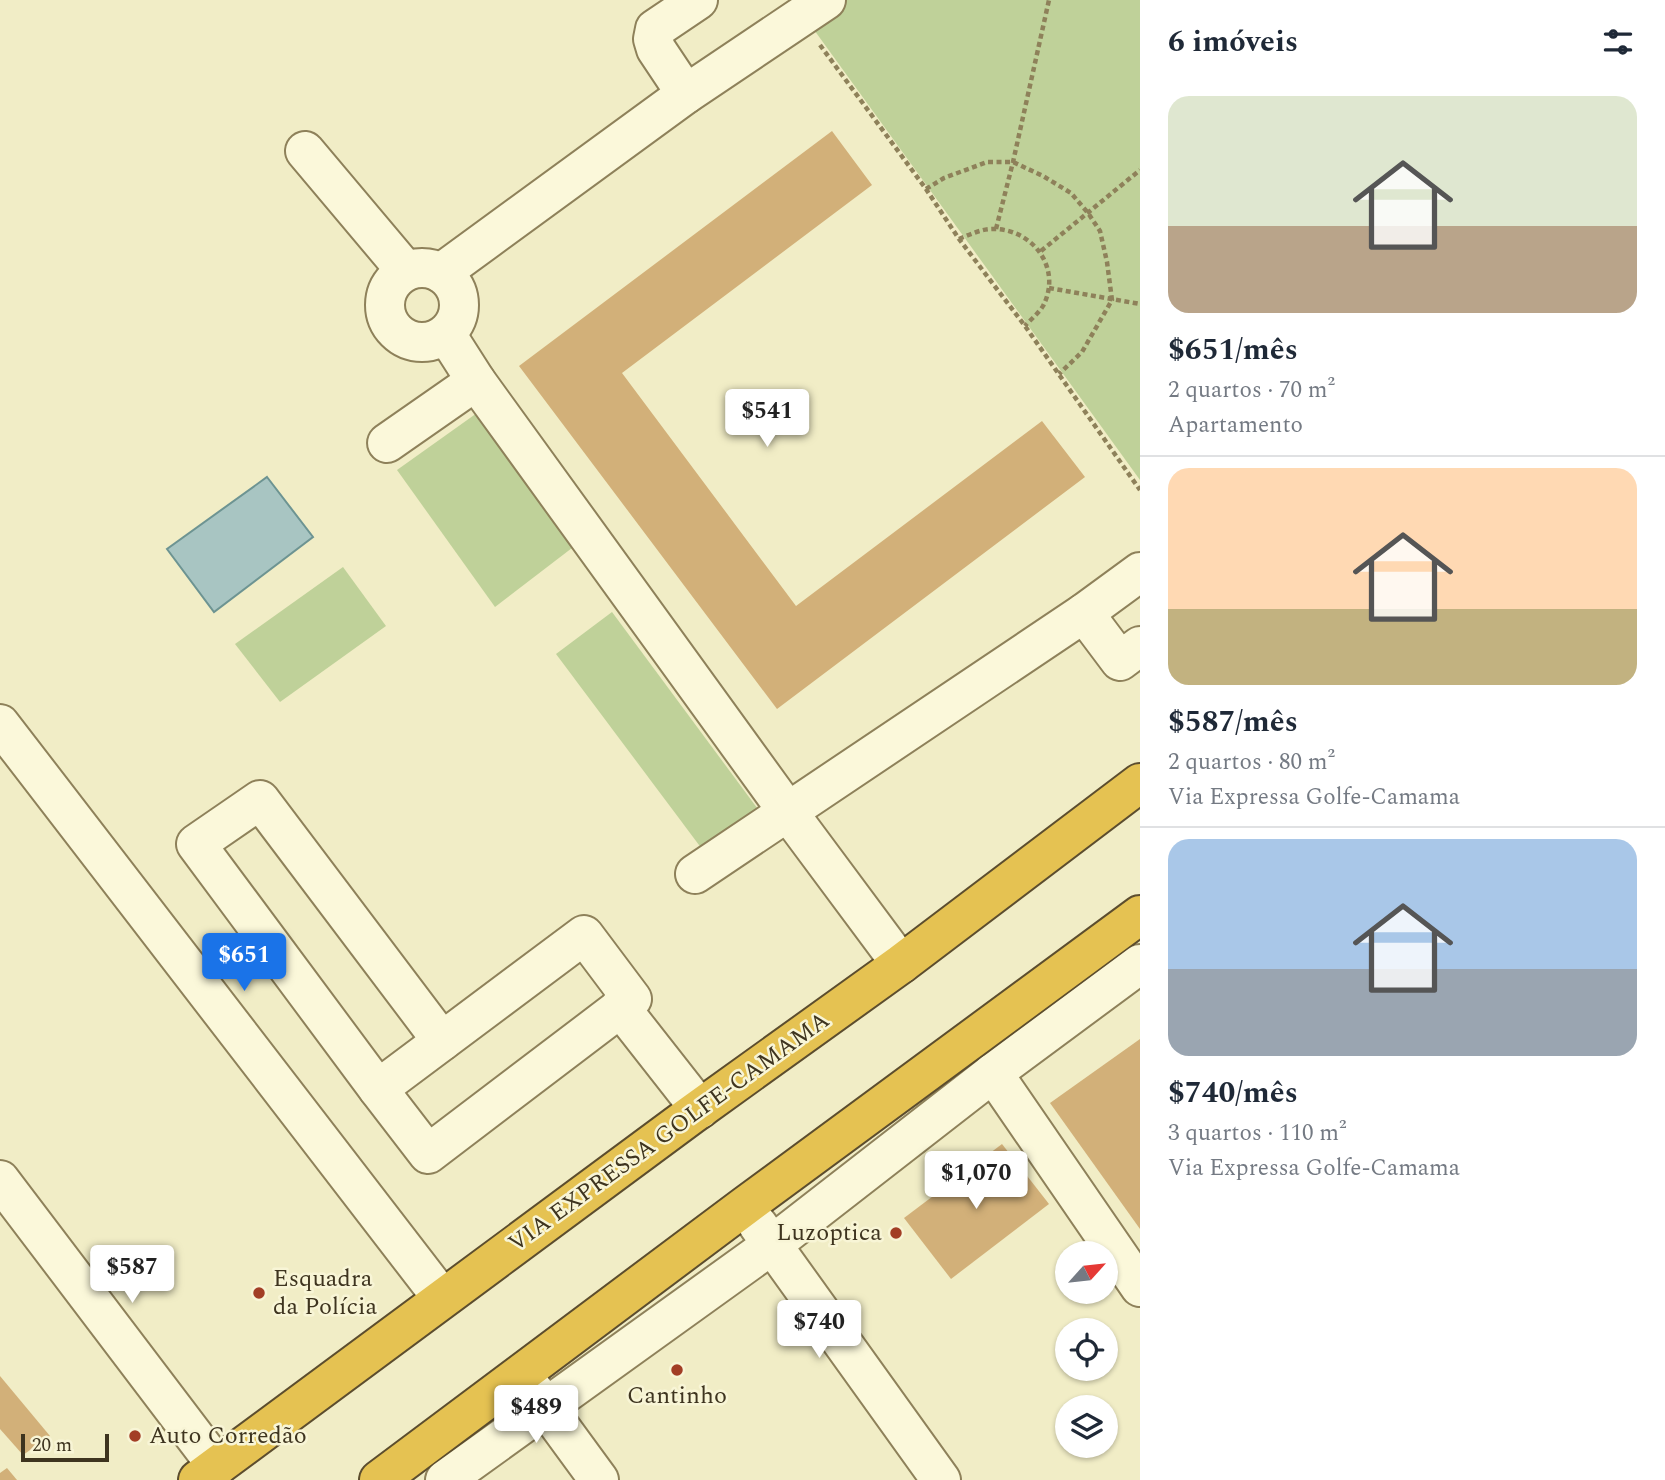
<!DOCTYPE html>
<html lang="pt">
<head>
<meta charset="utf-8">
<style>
  body { margin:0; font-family:Spectral,serif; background:#f6f6f7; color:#1f2937; height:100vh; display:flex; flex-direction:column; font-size:26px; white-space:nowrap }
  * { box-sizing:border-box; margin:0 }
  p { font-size:23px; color:#747a83 }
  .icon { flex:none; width:38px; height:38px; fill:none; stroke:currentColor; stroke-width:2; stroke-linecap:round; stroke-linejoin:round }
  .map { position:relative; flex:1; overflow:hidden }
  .sheet { display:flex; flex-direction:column; background:#fff; width:525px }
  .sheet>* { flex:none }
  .needle { width:46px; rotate:63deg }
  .controls { position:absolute; left:1055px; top:1241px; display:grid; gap:14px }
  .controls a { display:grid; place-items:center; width:63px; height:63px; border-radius:50%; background:#fff; box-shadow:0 2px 5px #0004; font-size:35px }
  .scale { position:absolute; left:21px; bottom:18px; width:88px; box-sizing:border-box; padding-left:7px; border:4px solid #3e341f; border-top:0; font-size:19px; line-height:24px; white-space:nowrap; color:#3e341f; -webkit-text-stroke:5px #f8f5d6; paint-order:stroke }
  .price { position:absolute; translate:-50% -60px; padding:0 16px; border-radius:7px; background:#fff; color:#222; font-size:23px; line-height:46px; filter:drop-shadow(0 2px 4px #0008) }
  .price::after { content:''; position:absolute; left:50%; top:42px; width:21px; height:16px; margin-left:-10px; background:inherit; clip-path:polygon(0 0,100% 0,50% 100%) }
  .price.selected { background:#1a73e8; color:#fff }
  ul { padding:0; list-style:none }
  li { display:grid; align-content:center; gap:14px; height:371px; padding:0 28px }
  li+li { border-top:2px solid #e0e1e3 }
  li span { display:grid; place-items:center; height:217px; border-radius:21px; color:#555 }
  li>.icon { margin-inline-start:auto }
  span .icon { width:126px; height:126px; fill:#fffc; stroke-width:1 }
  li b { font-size:30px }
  h2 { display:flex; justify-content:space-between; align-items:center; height:84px; padding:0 28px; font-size:30px }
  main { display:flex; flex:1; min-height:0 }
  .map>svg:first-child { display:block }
  .green { fill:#bfd199 }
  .water { fill:#a8c5c2; stroke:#6d9492; stroke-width:2 }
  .building { fill:#d2b079 }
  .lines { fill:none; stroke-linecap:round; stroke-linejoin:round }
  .minor-casing { stroke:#8e815a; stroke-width:42 }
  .highway-casing { stroke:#5c4d2e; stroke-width:42 }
  .path { stroke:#8e815a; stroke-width:4.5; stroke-dasharray:5 3.5; stroke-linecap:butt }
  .minor { stroke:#fbf8da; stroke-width:38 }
  .highway { stroke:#e5c252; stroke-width:38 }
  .poi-dot { fill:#a23e25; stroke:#f8f5d6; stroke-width:2.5 }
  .labels { text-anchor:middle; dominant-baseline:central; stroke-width:5; stroke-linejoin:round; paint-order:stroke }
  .street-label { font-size:24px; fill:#3e341f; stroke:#f8f5d6 }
  .poi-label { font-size:24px; fill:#3e341f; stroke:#f8f5d6; text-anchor:start }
</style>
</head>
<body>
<main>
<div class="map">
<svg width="1140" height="1480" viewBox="0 0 1140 1480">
  <rect width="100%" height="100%" fill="#f1edc6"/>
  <g class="green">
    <path d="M841,0H1140V480L804,16Z"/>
    <path d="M477,413L572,548L495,607L397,470Z"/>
    <path d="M343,567L386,626L280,702L235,644Z"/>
    <path d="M612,612L763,816L708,857L556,654Z"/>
  </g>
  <path class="water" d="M267,477L313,537L214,612L167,549Z"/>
  <g class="building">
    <path d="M832,131L872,185L622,373L796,606L1042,421L1085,477L777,709L519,366Z"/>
    <path d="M1140,1039V1229L1050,1103Z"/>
    <path d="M1002,1144L1049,1204L951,1279L904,1218Z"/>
    <path d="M0,1376L50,1436L23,1455L0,1429Z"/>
    <path d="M7,1468L17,1480H0V1473Z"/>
  </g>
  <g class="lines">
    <g class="minor-casing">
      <g id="minor">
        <path d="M686,94L656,49L653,39L655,29L698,0"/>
        <path d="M305,151L406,271"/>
        <circle cx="422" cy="305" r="37"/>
        <path d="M441,273L686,94L826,0"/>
        <path d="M446,334L476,381L788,812L901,964"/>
        <path d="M387,443L476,381"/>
        <path d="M1084,613L1120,661L1140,646"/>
        <path d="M0,724L442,1298"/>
        <path d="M695,874L1084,613L1140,572"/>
        <path d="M584,935L632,999L428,1154L378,1089Z"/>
        <path d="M620,1007L700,1109"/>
        <path d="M993,1073L1140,1287"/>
        <path d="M378,1089L196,844L260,800L442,1041"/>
        <path d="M0,1180L217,1466"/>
        <path d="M758,1225L941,1480"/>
        <path d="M531,1387L599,1480"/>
        <path d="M445,1480L773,1244L993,1073L1140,964"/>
      </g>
    </g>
    <g class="highway-casing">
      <g id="highway">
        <path d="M198,1480L691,1115L901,964L1140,783"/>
        <path d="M379,1480L745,1206L1140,915"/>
      </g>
    </g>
    <g class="path">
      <path d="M820,45L926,189L959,239L1025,326L1140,490"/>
      <path d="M926,189L944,178L987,162H1013L1043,176L1071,193L1088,213L1100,231L1107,262L1112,300L1082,352L1059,374"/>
      <path d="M996,229L1013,162L1049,0"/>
      <path d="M959,239C971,234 983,228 996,229C1035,231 1062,270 1043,306C1039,313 1030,320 1025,326"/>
      <path d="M1041,251L1140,170"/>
      <path d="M1049,288L1140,304"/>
    </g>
    <use href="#minor" class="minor"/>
    <use href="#highway" class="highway"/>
  </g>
  <g class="poi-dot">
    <circle cx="896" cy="1233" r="7"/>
    <circle cx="259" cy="1293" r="7"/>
    <circle cx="677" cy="1370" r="7"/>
    <circle cx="135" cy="1436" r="7"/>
  </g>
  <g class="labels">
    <g class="street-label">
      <text transform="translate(669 1132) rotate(-36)">VIA EXPRESSA GOLFE-CAMAMA</text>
    </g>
    <g class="poi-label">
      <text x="882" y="1233" text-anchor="end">Luzoptica</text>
      <text x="273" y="1279">Esquadra<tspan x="273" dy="28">da Polícia</tspan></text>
      <text x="677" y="1396" text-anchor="middle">Cantinho</text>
      <text x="149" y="1436">Auto Corredão</text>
    </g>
  </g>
</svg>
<div class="controls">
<a><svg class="needle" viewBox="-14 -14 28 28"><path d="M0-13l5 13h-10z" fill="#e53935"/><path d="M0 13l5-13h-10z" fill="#747a83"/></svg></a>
<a><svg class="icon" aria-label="locate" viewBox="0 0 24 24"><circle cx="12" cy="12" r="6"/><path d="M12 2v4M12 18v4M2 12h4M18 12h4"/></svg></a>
<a><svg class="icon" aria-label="layers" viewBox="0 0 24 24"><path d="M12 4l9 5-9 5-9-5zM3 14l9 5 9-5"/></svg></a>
</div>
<div class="scale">20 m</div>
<b class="price" style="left:767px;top:449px">$541</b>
<b class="price selected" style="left:244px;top:993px">$651</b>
<b class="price" style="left:976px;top:1211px">$1,070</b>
<b class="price" style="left:132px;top:1305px">$587</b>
<b class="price" style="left:819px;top:1360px">$740</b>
<b class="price" style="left:536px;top:1445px">$489</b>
</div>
<section class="sheet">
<h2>6 imóveis<svg class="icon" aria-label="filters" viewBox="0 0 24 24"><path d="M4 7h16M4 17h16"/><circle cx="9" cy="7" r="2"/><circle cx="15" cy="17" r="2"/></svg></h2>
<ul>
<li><span style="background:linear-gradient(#dfe7d0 60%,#b9a48a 0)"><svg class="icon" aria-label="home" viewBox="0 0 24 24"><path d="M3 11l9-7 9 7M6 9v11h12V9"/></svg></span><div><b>$651/mês</b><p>2 quartos · 70 m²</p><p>Apartamento</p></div></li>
<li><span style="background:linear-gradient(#ffd9b3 65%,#c2b280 0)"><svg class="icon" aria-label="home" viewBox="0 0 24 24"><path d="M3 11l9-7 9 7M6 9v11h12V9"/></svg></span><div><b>$587/mês</b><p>2 quartos · 80 m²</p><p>Via Expressa Golfe-Camama</p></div></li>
<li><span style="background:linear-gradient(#a9c7e8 60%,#9aa5b1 0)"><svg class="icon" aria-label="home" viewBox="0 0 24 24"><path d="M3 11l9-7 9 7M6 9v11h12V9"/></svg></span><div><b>$740/mês</b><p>3 quartos · 110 m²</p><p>Via Expressa Golfe-Camama</p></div></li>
</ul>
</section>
</main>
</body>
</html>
